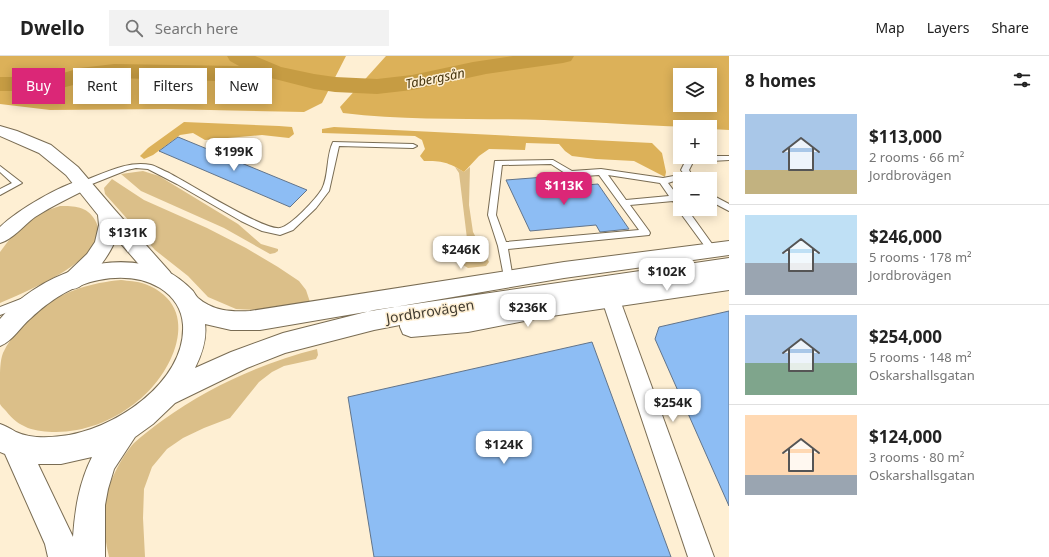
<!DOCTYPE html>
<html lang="en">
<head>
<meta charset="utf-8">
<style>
  body { margin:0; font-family:"Noto Sans",sans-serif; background:#f2f2f2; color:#222; height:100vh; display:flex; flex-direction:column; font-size:15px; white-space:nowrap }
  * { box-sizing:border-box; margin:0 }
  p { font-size:13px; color:#767676 }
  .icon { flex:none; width:22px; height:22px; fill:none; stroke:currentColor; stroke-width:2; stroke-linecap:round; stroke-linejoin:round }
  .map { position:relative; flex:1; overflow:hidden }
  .panel { display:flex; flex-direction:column; background:#fff; width:320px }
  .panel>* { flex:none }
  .banner { position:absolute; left:12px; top:12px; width:380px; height:36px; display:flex; gap:8px }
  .tools { position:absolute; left:673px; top:12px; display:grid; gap:8px }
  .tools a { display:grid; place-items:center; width:44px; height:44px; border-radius:0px; background:#fff; box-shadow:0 2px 10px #0003; font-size:20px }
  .price { position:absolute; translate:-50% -34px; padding:0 9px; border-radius:8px; background:#fff; color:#222; font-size:13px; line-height:26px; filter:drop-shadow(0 1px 2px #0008) }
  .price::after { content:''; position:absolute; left:50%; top:24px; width:12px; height:9px; margin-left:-6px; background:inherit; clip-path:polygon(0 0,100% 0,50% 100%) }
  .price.selected { background:#db2777; color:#fff }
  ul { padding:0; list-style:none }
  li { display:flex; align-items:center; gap:12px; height:100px; padding:0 16px }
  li+li { border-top:1px solid #e0e0e0 }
  li span { display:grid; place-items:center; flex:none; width:112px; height:80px; border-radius:0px; color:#555 }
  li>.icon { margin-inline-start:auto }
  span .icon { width:48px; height:48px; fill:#fffc; stroke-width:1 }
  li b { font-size:17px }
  h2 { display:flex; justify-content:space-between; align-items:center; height:48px; padding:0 16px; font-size:17px }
  .tag { padding:0 14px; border-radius:0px; background:#fff; box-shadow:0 2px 10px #0003; font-size:14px; line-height:36px }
  .tag.selected { background:#db2777; color:#fff }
  header { display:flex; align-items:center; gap:24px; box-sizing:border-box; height:56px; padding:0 20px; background:#fff; border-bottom:1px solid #e0e0e0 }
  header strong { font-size:19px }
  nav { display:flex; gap:22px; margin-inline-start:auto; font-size:14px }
  .search { width:280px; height:36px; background:#f2f2f2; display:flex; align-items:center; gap:10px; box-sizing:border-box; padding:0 14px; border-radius:0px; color:#767676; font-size:15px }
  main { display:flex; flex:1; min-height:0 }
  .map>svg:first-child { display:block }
  .green { fill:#dbbf89 }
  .forest { fill:#dcb159; fill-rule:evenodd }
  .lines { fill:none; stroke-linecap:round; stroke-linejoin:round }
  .river { fill:#c69c43; fill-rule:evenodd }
  .building { fill:#8dbdf4; stroke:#62748a }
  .service-casing { stroke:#796c53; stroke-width:2 }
  .minor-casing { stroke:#796c53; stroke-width:2 }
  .tertiary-casing { stroke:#796c53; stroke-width:2 }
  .secondary-casing { stroke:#796c53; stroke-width:2 }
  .service { fill:#fff; fill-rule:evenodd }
  .minor { fill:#fff; fill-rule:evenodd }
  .tertiary { fill:#fff; fill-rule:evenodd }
  .secondary { fill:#fff; fill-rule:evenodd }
  .labels { text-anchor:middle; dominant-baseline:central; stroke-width:3; stroke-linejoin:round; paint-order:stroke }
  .far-water-label { font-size:13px; font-style:italic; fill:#43320b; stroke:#feefd3 }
  .street-label { font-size:14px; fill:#403a2f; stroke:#feefd3 }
</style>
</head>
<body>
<header>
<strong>Dwello</strong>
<div class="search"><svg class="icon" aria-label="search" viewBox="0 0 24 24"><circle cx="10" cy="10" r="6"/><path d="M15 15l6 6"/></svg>Search here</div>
<nav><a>Map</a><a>Layers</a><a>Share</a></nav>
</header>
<main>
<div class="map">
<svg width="729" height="501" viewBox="0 0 729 501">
  <rect width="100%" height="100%" fill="#feefd3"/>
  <g class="green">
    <path d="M455,111L464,116L470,111L469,149L473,176L489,206L486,210L468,212L463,209L466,207L469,199L459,117Z"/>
    <path d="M143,115L159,120L238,168L261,188L278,193V195L275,197L270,198L224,172L141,135L121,118Z"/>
    <path d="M112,123L144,144L207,172L246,192L278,211L299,225L306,234L310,246L255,254L236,253L208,241L188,220L155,194L105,138L104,132Z"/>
    <path d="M60,150C74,150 87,150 95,164C116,201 24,236 0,247V196L12,180L35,161L48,154Z"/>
    <path d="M121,224C128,225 137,225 145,228C206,251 172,321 134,348C112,365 84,376 56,376C35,376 19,372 6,355C4,353 1,350 0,348C0,341 0,330 0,324C0,315 0,305 3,297C11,280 27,262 42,251C68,234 90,227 121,224Z"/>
    <path d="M317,293L318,299L316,303L284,310L272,316L259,326L230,362L204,372L183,382L167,393L152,411L144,433L143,462L145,501H109C105,485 103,466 104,450C106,431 121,401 134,387C143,379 153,371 163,364C209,331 262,307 317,293Z"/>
  </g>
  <g class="forest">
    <path d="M0,0H346L322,47L304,56L165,53L50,54L0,48Z"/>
    <path d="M386,0H729V74L710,73V71C655,71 599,66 544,64C477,62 410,65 343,57L340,51ZM680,19H710V49H680Z"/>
    <path d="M184,66L279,70L292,71L294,78L289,82L262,79L205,84L193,77L180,79L153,99L144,103L140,100L148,92Z"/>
    <path d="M334,71L652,87L662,97L666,116L665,121L634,105L596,103L572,100L565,95L559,88L526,87L525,94L489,93L479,100L464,116C448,106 442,105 424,105L420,100L425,93L422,84L415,80L322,77V73Z"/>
  </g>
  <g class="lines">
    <path class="river" d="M227,0H255L281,11L314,18L335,21L377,23L412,19L473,6L513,0H574L571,5L563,7L486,18L412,34L377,38L335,36L314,33L263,20L246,24L217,25L114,22L85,26L50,35H0V21H50L80,12L114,8L239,10L230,5Z"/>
  </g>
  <g class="building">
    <path d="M178,81L307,134L290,151L159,95Z"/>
    <path d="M545,121L551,132L598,128L629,173L600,176L596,169L530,175L506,124Z"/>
    <path d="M729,255V450L655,283L659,271Z"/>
    <path d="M592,286L671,501H374L348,341Z"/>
  </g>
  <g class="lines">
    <g class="service-casing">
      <g id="service">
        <path d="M333,86L413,88L417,90L413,92L339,90L329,135L316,152L293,174L280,179L262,175L241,165L177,128L148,113L136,112L127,114L87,130L84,131L80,128L81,126C103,118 127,104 151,109C156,110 162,114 167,116C187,126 264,175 280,172C291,170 316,143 322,133C329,120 326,100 333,86Z"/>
        <path d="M710,100H729V104L693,106L689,114L694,123H680L668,127L677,139H680V149H675L673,145L630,149L649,175L650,177L649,179L508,193L513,223L511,226H505L498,190L488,159L495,105L553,104L572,115L601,113L663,122L684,118L681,114L687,102L710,101ZM551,108L571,121L599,119L639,174L506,186L496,159L502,109ZM608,119L660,127L669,140L626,144Z"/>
        <path d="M0,110L22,127L0,139V133L12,127L0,116Z"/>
        <path d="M710,138L729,148V155L710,145Z"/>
        <path d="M679,151L680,153H687L715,192L717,194L715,196H709L679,155L678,153Z"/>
        <path d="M26,241L30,242L31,245L30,248L0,259V251Z"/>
      </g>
    </g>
    <g class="minor-casing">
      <g id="minor">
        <path d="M84,123L89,124L92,128L89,132C71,141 52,150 35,161C24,169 12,184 0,187V171C19,153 59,130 84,123Z"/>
        <path d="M611,236L618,239L620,244L714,501H688L602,244L604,239Z"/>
      </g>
    </g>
    <g class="tertiary-casing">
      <path id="tertiary" d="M0,70L17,75L51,89L78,111L114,153L170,216L173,222L170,228L163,230L156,228L116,182C112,196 92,223 79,231C74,234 70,233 65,231L61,225L65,219L87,198L95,186L99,169L98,159L66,119L39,97L0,80Z"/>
    </g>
    <g class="secondary-casing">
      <path id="secondary" d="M729,185V199L564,222L260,274H231L205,268C207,284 202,298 195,312L231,296L283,277L374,254L729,202V234L545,261L468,276L411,281L403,278L400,271V269L374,274L285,297L247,312L175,347L153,368L135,381L114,413L108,433L105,449V501H48L45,488L5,398L0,396V368C6,370 11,373 16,376C29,382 47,382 61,380C112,375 186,327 183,269C182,253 174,241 160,232C142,221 119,220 99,224C73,229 49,245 31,262C20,271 13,285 0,290V263C38,219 109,191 166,215C177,220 185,227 193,235C195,238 196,240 198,242C213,255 231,256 250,255L564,206ZM92,401C79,427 75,453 73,481L38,408H61Z"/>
    </g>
    <use href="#service" class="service"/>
    <use href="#minor" class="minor"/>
    <use href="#tertiary" class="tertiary"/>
    <use href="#secondary" class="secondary"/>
  </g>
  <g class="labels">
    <g class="far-water-label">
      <text transform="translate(435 22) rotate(-11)">Tabergsån</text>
    </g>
    <g class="street-label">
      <text transform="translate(430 255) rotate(-9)">Jordbrovägen</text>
    </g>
  </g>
</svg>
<div class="tools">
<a><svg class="icon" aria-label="layers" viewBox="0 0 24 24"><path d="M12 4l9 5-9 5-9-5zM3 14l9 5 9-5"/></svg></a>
<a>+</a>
<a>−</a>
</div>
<b class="price" style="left:234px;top:116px">$199K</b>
<b class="price selected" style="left:564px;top:150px">$113K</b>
<b class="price" style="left:128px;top:197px">$131K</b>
<b class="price" style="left:461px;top:214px">$246K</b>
<b class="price" style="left:667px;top:236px">$102K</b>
<b class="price" style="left:528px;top:272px">$236K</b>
<b class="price" style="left:673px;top:367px">$254K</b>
<b class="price" style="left:504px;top:409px">$124K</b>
<div class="banner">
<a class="tag selected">Buy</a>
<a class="tag">Rent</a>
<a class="tag">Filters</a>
<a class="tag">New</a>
</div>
</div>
<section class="panel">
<h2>8 homes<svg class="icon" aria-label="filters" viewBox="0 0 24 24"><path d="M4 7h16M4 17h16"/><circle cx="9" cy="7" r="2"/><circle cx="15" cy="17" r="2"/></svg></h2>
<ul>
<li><span style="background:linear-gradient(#a9c7e8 70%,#c2b280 0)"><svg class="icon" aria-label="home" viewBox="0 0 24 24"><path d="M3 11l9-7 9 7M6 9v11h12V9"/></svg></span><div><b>$113,000</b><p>2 rooms · 66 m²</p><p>Jordbrovägen</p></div></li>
<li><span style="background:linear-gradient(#bfe0f5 60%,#9aa5b1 0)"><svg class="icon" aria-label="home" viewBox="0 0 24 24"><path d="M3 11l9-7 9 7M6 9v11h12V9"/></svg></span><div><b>$246,000</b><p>5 rooms · 178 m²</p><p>Jordbrovägen</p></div></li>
<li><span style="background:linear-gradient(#a9c7e8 60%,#7fa58c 0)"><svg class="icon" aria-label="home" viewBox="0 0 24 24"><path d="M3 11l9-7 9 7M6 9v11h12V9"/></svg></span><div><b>$254,000</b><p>5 rooms · 148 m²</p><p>Oskarshallsgatan</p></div></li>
<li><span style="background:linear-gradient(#ffd9b3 75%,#9aa5b1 0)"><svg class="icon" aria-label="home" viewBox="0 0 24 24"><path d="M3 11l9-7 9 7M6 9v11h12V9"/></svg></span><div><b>$124,000</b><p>3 rooms · 80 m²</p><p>Oskarshallsgatan</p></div></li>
</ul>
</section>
</main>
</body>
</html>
